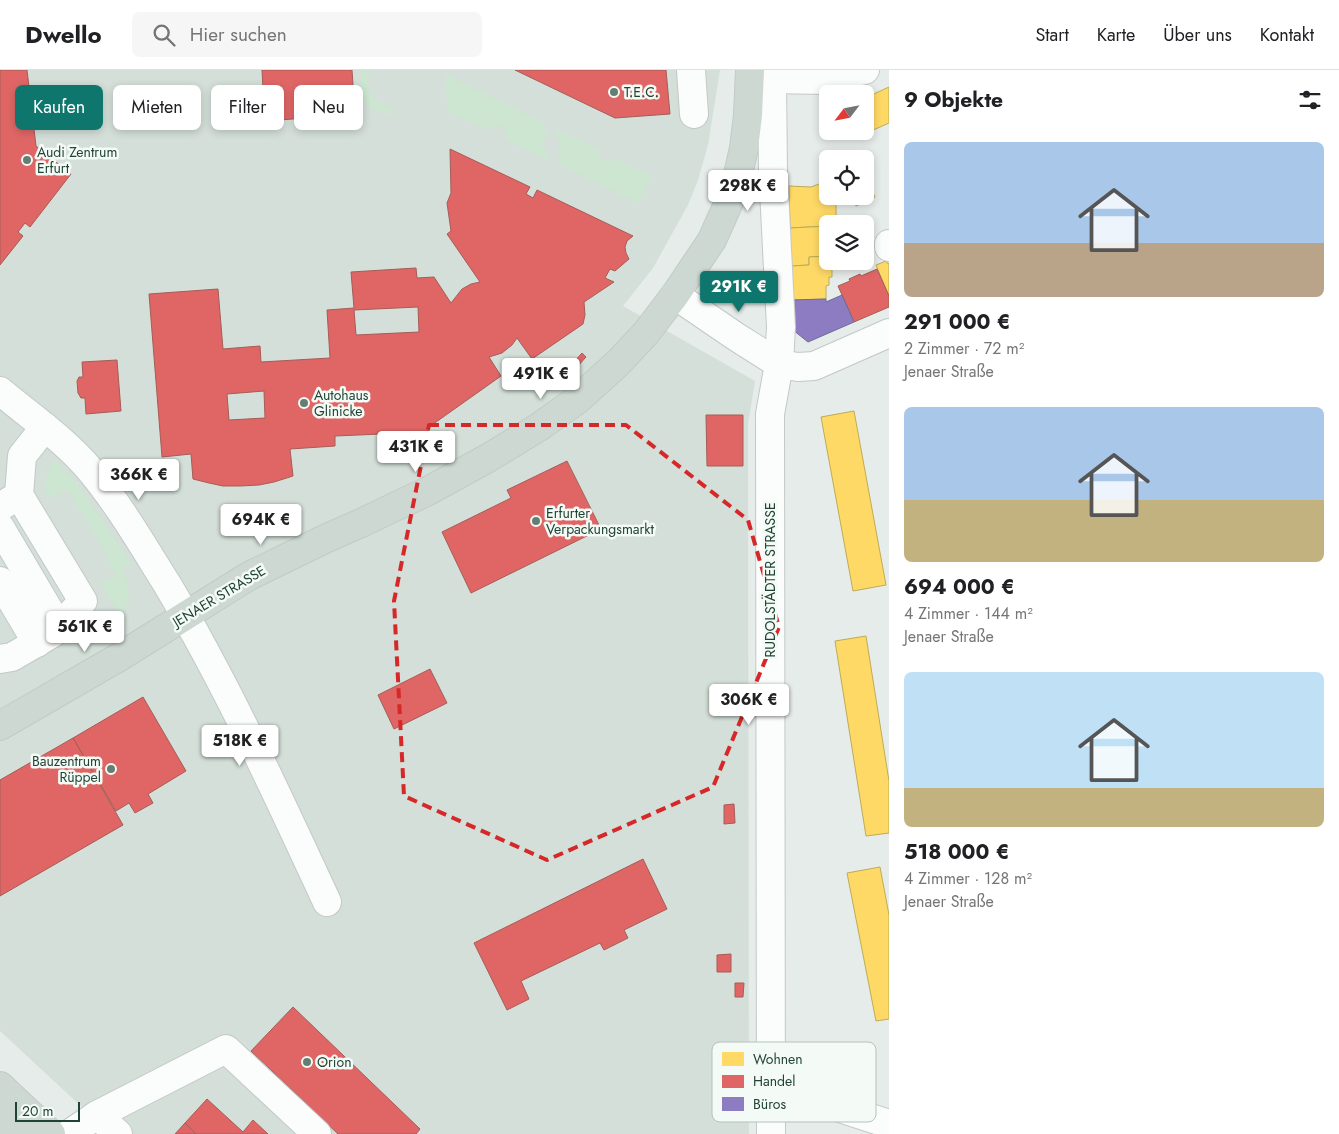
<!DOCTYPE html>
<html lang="de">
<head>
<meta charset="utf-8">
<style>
  body { margin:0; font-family:Jost,sans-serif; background:#f6f6f6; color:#202124; height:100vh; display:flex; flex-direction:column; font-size:19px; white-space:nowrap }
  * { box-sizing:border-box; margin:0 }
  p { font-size:16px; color:#757577 }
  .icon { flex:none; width:28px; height:28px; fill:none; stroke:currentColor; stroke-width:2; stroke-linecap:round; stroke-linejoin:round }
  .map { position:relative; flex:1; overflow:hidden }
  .sheet { display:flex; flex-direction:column; background:#fff; width:450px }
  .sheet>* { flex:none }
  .hud { position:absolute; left:15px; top:15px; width:475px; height:45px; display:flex; gap:10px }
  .needle { width:32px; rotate:238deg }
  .fabs { position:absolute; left:819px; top:15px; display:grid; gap:10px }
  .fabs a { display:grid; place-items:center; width:55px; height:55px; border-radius:8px; background:#fff; box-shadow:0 2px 8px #0003; font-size:25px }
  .scale { position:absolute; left:15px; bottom:12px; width:65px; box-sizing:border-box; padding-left:5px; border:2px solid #204334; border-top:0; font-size:14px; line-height:18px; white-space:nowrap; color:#204334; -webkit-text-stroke:4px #f4faf6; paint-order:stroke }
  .price { position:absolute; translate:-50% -42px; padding:0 11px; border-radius:5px; background:#fff; color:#222; font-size:16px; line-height:32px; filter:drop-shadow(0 1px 2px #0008) }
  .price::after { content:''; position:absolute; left:50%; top:30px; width:15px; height:11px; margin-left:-8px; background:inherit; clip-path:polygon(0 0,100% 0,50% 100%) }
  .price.on { background:#0f766e; color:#fff }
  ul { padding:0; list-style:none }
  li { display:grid; align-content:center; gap:10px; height:265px; padding:0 15px }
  li span { display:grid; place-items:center; height:155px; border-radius:8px; color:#555 }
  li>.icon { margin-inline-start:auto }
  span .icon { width:90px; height:90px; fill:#fffc; stroke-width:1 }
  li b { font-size:21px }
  h2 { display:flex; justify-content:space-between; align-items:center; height:60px; padding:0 15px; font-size:21px }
  .chip { padding:0 18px; border-radius:8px; background:#fff; box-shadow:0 2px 8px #0003; font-size:18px; line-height:45px }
  .chip.on { background:#0f766e; color:#fff }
  header { display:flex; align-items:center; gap:30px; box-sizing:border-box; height:70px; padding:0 25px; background:#fff; border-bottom:1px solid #e0e0e0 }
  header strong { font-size:24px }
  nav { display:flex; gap:28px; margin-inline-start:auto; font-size:18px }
  .search { width:350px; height:45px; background:#f6f6f6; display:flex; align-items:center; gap:12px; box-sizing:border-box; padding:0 18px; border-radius:8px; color:#757577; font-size:19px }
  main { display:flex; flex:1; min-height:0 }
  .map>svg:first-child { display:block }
  .built { fill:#d3dfd8 }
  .green { fill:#cde6d1 }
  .homes { fill:#ffd966; stroke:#bcac57 }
  .shops { fill:#e06666; stroke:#a65c57; fill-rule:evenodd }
  .offices { fill:#8e7cc3; stroke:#6d6b98 }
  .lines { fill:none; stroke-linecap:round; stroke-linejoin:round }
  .minor-casing { stroke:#c3c9c6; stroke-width:30 }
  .major-casing { stroke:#c1cbc7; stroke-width:30 }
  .minor { stroke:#fbfcfc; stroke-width:28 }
  .major { stroke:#cdd8d3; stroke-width:28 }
  .marked { fill:none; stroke:#d62828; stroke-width:4; stroke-dasharray:10 6; stroke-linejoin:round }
  .poi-dot { fill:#657e73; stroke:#f4faf6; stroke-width:2 }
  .labels { text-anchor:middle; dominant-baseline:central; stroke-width:5; stroke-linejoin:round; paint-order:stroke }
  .poi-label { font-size:14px; fill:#204334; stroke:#f4faf6; text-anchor:start }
  .street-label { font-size:14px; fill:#204334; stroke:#f4faf6 }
  .key { fill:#f4faf6; stroke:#b4c3bc; stroke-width:1 }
  .key-label { font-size:14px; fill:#204334 }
</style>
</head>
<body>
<header>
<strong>Dwello</strong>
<div class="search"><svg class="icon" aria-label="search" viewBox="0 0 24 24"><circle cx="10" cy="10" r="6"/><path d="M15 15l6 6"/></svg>Hier suchen</div>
<nav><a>Start</a><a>Karte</a><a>Über uns</a><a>Kontakt</a></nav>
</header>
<main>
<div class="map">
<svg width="889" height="1064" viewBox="0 0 889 1064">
  <rect width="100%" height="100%" fill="#e6ece9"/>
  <path class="built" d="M0,0H720L708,75L698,110L688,135L653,198L623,236L755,311L748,354V408L749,1064H111L0,961Z"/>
  <g class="green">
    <path d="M362,0H371C360,17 374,36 393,36L392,44C366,44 356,23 362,0Z"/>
    <path d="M445,4L544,53L547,66C541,71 540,79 548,83L546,89L505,69C508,61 504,55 495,55L488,60L448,42Z"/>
    <path d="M558,60L598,79C597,87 602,92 609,92L615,88L652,106L638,133L559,94L561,91L558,82C563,77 562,70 556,66Z"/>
    <path d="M53,391H56L78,414L131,493L122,499C130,517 134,529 120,545L101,514L116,505L108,491L110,489L67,419L51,429L44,417L46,405Z"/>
  </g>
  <g class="homes">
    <path d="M889,17V53L862,65L861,61H865V28Z"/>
    <path d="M865,106L875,127L856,136L851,126H865Z"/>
    <path d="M827,111L828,126H835L836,129V154H828V156L790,158L789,116L811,117Z"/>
    <path d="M828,156V186L809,187V195L791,196L790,158Z"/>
    <path d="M828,186V191H832V207H829V215L826,216V229L792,230L791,196L809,195V187Z"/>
    <path d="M886,191L888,194L889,193V226L876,195Z"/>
    <path d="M854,341L886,515L853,521L821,347Z"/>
    <path d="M866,566L889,711V763L866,766L835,571Z"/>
    <path d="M880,797L889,845V949L876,951L847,803Z"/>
  </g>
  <g class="shops">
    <path d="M0,0H27L36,76L71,104L30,157L25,153L18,162L23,166L0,195Z"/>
    <path d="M262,0H352L355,44L280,50L278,18L263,19Z"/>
    <path d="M515,0H666L670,44L615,48Z"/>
    <path d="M450,79L530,117L526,124L533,128L537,120L633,166L627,171L625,177L626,183L629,189L615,201L610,199L605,208L614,212L584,232L585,245L583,254L532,289L517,268L512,275L502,283L489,287L501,306L429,357V362L335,366V376L290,379L293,406L274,412L259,415L240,416H223L209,413L193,409L191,384L162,387L149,224L218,219L223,279L260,276L261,292L330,288L327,240L354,238L351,202L416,198L417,208L434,207L451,233L462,219L471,214L480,212L447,164L451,161L447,133L451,123ZM418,237L419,262L356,265L354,240ZM264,321L265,348L229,350L227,324Z"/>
    <path d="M877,199L889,226V237L854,252L838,216L850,211L849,209L860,204L861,206Z"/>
    <path d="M582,283L586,287L577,297L573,293Z"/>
    <path d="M117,290L121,341L86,344L85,328H81L78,323L77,311L79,307H83L82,292Z"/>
    <path d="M706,345H743V396H707Z"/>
    <path d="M567,391L601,459L471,523L442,462L511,428L507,420Z"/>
    <path d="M430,599L447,633L394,659L378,625Z"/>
    <path d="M143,627L186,701L148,724L153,733L135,743L129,733L116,741L73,668Z"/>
    <path d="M73,668L123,755L0,826V710Z"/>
    <path d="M734,734L735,753L724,754V735Z"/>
    <path d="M643,789L667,839L624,860L628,868L604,880L600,873L521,911L529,929L507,940L474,873Z"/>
    <path d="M731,884V902H717V885Z"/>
    <path d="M735,913H744L743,927H735Z"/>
    <path d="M293,937L420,1059L416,1064H338L251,981Z"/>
    <path d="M207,1029L243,1062L253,1050L268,1064H196L185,1053Z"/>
    <path d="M185,1053L196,1064H175Z"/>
  </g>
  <path class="offices" d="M842,225L854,252L808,272L793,260L792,230L826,229V232Z"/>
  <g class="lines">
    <g class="minor-casing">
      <g id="minor">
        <path d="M691,0L694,44"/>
        <path d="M755,5L772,9L823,10L865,0"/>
        <path d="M889,174V177"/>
        <path d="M675,225L735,266L779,294L798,297L814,296L889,263"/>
        <path d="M0,321C31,347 65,370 91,401C120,436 143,476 167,514C228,617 277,724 327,832"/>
        <path d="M0,437L19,425"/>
        <path d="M0,457L59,557"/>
        <path d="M0,511L37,573"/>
        <path d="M0,589L12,587L53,563L83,531L19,425L22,386L45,357"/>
        <path d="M771,1023L818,1031L889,1054"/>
        <path d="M97,1045L226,979L317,1064"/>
        <path d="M69,1064L97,1045L118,1064"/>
        <path d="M771,1064L770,344L779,294L781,257L773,101L772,9"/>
      </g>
    </g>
    <g class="major-casing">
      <g id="major">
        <path d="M0,656L121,586L249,506L327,468L361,453L428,421L488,388L539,357L577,330L618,293L646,263L675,225L712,170L729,132L737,109L744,78L748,45L750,0"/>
        <path d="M0,1016L51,1064"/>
        <path d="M0,1044L21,1064"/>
      </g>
    </g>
    <use href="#minor" class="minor"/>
    <use href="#major" class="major"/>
  </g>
  <path class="marked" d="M429,355H626L748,450L779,557L713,717L547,790L404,726L394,531Z"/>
  <g class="poi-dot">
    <circle cx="614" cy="22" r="5"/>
    <circle cx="27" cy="90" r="5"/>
    <circle cx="304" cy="333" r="5"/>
    <circle cx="536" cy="451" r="5"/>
    <circle cx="111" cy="699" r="5"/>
    <circle cx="307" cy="992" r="5"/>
  </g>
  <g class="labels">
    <g class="poi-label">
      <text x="624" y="22">T.E.C.</text>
      <text x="37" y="82">Audi Zentrum<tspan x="37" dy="16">Erfurt</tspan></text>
      <text x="314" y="325">Autohaus<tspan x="314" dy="16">Glinicke</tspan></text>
      <text x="546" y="443">Erfurter<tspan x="546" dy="16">Verpackungsmarkt</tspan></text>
      <text x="101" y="691" text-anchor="end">Bauzentrum<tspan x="101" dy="16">Rüppel</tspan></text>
      <text x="317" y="992">Orion</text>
    </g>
    <g class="street-label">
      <text transform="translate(770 510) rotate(-90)">RUDOLSTÄDTER STRASSE</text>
      <text transform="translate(219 526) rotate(-31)">JENAER STRASSE</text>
    </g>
  </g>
  <rect x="712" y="972" width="164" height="80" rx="8" class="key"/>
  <rect x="722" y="982" width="22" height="14" fill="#ffd966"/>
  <rect x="722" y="1005" width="22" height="13" fill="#e06666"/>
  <rect x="722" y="1027" width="22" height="14" fill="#8e7cc3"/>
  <g class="key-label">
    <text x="753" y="994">Wohnen</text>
    <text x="753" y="1016">Handel</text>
    <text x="753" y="1039">Büros</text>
  </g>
</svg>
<div class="fabs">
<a><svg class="needle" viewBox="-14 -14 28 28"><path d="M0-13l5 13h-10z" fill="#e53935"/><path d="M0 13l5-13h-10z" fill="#757577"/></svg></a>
<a><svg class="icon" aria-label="locate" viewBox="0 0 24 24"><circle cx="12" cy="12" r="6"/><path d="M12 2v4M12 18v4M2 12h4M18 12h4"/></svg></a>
<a><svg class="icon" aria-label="layers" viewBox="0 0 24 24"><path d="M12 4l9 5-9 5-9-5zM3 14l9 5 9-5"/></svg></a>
</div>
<div class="scale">20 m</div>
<b class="price" style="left:748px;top:142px">298K €</b>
<b class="price on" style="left:739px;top:243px">291K €</b>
<b class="price" style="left:541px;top:330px">491K €</b>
<b class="price" style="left:416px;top:403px">431K €</b>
<b class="price" style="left:139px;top:431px">366K €</b>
<b class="price" style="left:261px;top:476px">694K €</b>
<b class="price" style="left:85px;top:583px">561K €</b>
<b class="price" style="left:749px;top:656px">306K €</b>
<b class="price" style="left:240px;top:697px">518K €</b>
<div class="hud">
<a class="chip on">Kaufen</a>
<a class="chip">Mieten</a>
<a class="chip">Filter</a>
<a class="chip">Neu</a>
</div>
</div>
<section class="sheet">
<h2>9 Objekte<svg class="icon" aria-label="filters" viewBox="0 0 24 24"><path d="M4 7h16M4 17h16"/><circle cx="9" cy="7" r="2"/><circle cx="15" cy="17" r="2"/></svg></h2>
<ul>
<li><span style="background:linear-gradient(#a9c7e8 65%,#b9a48a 0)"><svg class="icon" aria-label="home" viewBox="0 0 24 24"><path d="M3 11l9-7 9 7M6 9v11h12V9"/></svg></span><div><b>291 000 €</b><p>2 Zimmer · 72 m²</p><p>Jenaer Straße</p></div></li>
<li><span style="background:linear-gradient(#a9c7e8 60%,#c2b280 0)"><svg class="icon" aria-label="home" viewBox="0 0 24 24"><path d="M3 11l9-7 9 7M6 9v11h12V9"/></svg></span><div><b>694 000 €</b><p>4 Zimmer · 144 m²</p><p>Jenaer Straße</p></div></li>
<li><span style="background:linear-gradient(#bfe0f5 75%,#c2b280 0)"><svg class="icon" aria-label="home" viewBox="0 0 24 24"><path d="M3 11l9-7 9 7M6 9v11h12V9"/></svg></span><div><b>518 000 €</b><p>4 Zimmer · 128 m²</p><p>Jenaer Straße</p></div></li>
</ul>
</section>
</main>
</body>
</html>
